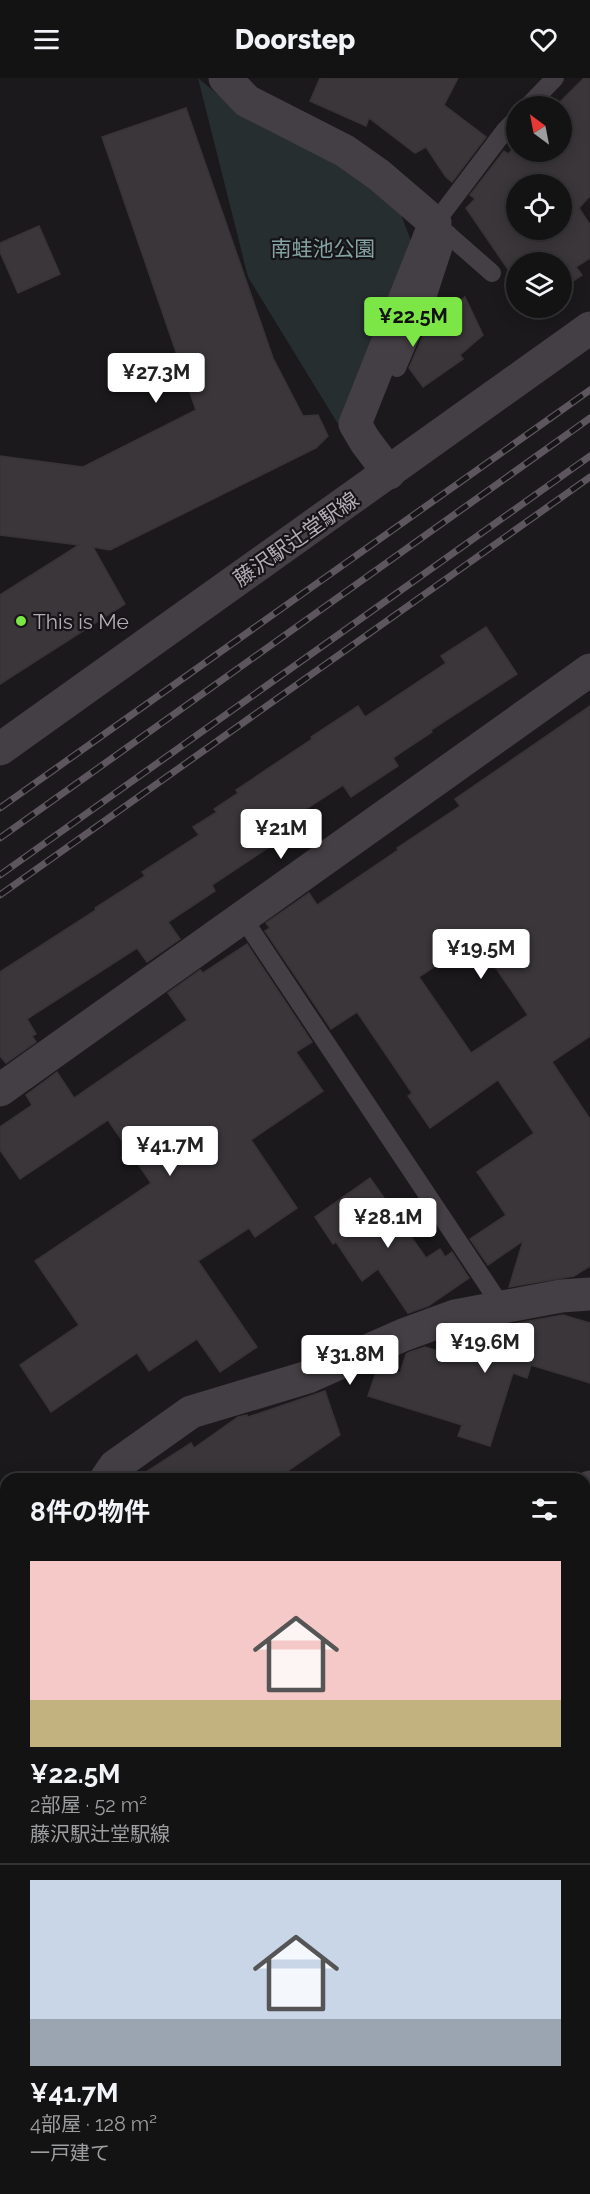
<!DOCTYPE html>
<html lang="ja">
<head>
<meta charset="utf-8">
<style>
  body { margin:0; font-family:Raleway,"Noto Sans JP",sans-serif; background:#212022; color:#f1f3f6; height:100vh; display:flex; flex-direction:column; font-size:22px; white-space:nowrap }
  * { box-sizing:border-box; margin:0 }
  p { font-size:20px; color:#9d9ea0 }
  .icon { flex:none; width:33px; height:33px; fill:none; stroke:currentColor; stroke-width:2; stroke-linecap:round; stroke-linejoin:round }
  .map { position:relative; flex:1; overflow:hidden }
  .sheet { position:absolute; left:0px; top:1395px; width:591px; height:722px; display:flex; flex-direction:column; background:#141314; border-radius:18px 18px 0 0; box-shadow:0 3px 15px #0003,0 0 0 2px #333234 }
  .sheet>* { flex:none }
  .needle { width:39px; rotate:328deg }
  .fabs { position:absolute; left:506px; top:18px; display:grid; gap:12px }
  .fabs a { display:grid; place-items:center; width:66px; height:66px; border-radius:50%; background:#141314; box-shadow:0 3px 15px #0003,0 0 0 2px #333234; font-size:30px }
  .price { position:absolute; translate:-50% -51px; padding:0 14px; border-radius:6px; background:#fff; color:#222; font-size:20px; line-height:39px; filter:drop-shadow(0 2px 3px #0008) }
  .price::after { content:''; position:absolute; left:50%; top:36px; width:18px; height:14px; margin-left:-9px; background:inherit; clip-path:polygon(0 0,100% 0,50% 100%) }
  .price.selected { background:#7be645; color:#111 }
  ul { padding:0; list-style:none }
  li { display:grid; align-content:center; gap:12px; height:318px; padding:0 30px }
  li+li { border-top:2px solid #333234 }
  li span { display:grid; place-items:center; height:186px; border-radius:0px; color:#555 }
  li>.icon { margin-inline-start:auto }
  span .icon { width:108px; height:108px; fill:#fffc; stroke-width:1 }
  li b { font-size:26px }
  h2 { display:flex; justify-content:space-between; align-items:center; height:72px; padding:0 30px; font-size:26px }
  header { display:flex; justify-content:space-between; align-items:center; height:78px; padding:0 30px; background:#141314; font-size:27px; font-weight:800 }
  .map>svg:first-child { display:block }
  .green { fill:#272e2f }
  .building { fill:#3a363a; stroke:#373336; stroke-width:1.5; fill-rule:evenodd }
  .lines { fill:none; stroke-linecap:round; stroke-linejoin:round }
  .path { stroke:#474248; stroke-width:4; stroke-dasharray:3 4.5; stroke-linecap:butt }
  .service { stroke:#443f44; stroke-width:18 }
  .minor { stroke:#443f44; stroke-width:33 }
  .tertiary { stroke:#443f44; stroke-width:33 }
  .rail-casing { stroke:#5d565e; stroke-width:7 }
  .rail { stroke:#161416; stroke-width:4.5; stroke-dasharray:14; stroke-linecap:butt }
  .poi-dot { fill:#7be645; stroke:#161416; stroke-width:2 }
  .labels { text-anchor:middle; dominant-baseline:central; stroke-width:4.5; stroke-linejoin:round; paint-order:stroke }
  .park-label { font-size:21px; fill:#84a1a3; stroke:#161416 }
  .street-label { font-size:21px; fill:#b5acb9; stroke:#161416 }
  .poi-label { font-size:21px; fill:#b5acb9; stroke:#161416; text-anchor:start }
</style>
</head>
<body>
<header><svg class="icon" aria-label="menu" viewBox="0 0 24 24"><path d="M4 6h16M4 12h16M4 18h16"/></svg>Doorstep<svg class="icon" aria-label="heart" viewBox="0 0 24 24"><path d="M12 20l-8-8c-3-5 5-10 8-4 3-6 11-1 8 4z"/></svg></header>
<div class="map">
<svg width="590" height="2116" viewBox="0 0 590 2116">
  <rect width="100%" height="100%" fill="#1b191b"/>
  <path class="green" d="M198,0L240,35L339,85L400,134L411,163L361,297L338,346L248,199Z"/>
  <g class="building">
    <path d="M320,0H458L444,27L486,59L452,104L446,99L426,69L415,75L369,40L366,48L310,23Z"/>
    <path d="M584,0H590V118L579,130L590,147V180L576,189L582,197L561,211V184H516V203L466,130L475,121L470,117L504,73L508,76L516,68V74H561V28H556ZM516,106H561V152H516Z"/>
    <path d="M186,30L273,280L303,338L318,337L328,358L316,370L110,472L93,469L125,526L0,606V517L79,467L0,457V378L83,389L196,332L102,59Z"/>
    <path d="M39,148L60,196L18,215L0,174V165Z"/>
    <path d="M465,219L483,257L460,277L463,281L423,309L409,290L428,246Z"/>
    <path d="M486,549L517,596L431,652L432,654L393,680L398,688L351,719L343,707L286,744L292,754L212,807L215,813L168,844L180,861L147,884L137,870L27,941L36,956L32,958L36,964L6,985L0,978V894L96,832L95,830L145,798L142,794L199,757L193,749L217,734L214,731L238,715L236,712L312,661L311,659L358,628L365,639L446,585L441,578Z"/>
    <path d="M590,628V958L552,984L590,1041V1188L574,1198L509,1209L523,1163L488,1187L470,1161L506,1137L477,1094L534,1055L498,1002L430,1050L408,1018L412,1015L357,934L331,951L265,853L270,850L266,845L309,815L317,827L398,772L397,770L460,728L455,721ZM476,861L528,937L471,975L419,899Z"/>
    <path d="M247,866L312,964L296,974L323,1013L251,1062L297,1130L255,1159L249,1150L198,1183L257,1269L220,1294L197,1261L149,1293L137,1275L51,1334L20,1287L79,1247L35,1183L151,1105L108,1042L20,1101L0,1072V1049L32,1027L26,1017L57,994L74,1020L187,942L168,915L200,892L203,895Z"/>
    <path d="M370,1100L426,1180L440,1171L445,1179L452,1174L469,1200L428,1228L408,1235L378,1191L362,1203L336,1164L333,1166L315,1139Z"/>
    <path d="M563,1237L590,1245V1305L531,1287L527,1300L513,1295L490,1368L458,1358L462,1347L368,1318L378,1288L400,1295L406,1276L410,1274L425,1269L484,1287L496,1249Z"/>
    <path d="M325,1313L340,1357L276,1401H135L191,1365L194,1370L238,1339L247,1337L248,1339Z"/>
  </g>
  <g class="lines">
    <path class="path" d="M524,230L535,241"/>
    <g class="service">
      <path d="M528,28L555,0"/>
      <path d="M492,195L435,145L506,51L516,41"/>
      <path d="M397,290L428,217L448,156"/>
      <path d="M243,840L502,1229"/>
    </g>
    <g class="minor">
      <path d="M225,0L247,23L345,73L379,97L435,145L355,346L365,363L389,395"/>
      <path d="M106,1401L115,1388L191,1334L308,1299L403,1257L455,1238L561,1218L590,1216"/>
      <path d="M585,1417L590,1409"/>
      <path d="M0,1537L6,1529"/>
      <path d="M441,2110L444,2116"/>
      <path d="M230,2116L233,2110"/>
    </g>
    <g class="tertiary">
      <path d="M0,671L590,250"/>
      <path d="M0,1012L590,592"/>
    </g>
    <g class="rail-casing">
      <g id="rail">
        <path d="M0,730L590,312"/>
        <path d="M0,760L590,340"/>
        <path d="M0,797L590,378"/>
        <path d="M0,817L590,399"/>
      </g>
    </g>
    <use href="#rail" class="rail"/>
  </g>
  <circle class="poi-dot" cx="21" cy="543" r="6"/>
  <g class="labels">
    <g class="park-label">
      <text x="323" y="170">南蛙池公園</text>
    </g>
    <g class="street-label">
      <text transform="translate(296 461) rotate(-35)">藤沢駅辻堂駅線</text>
    </g>
    <g class="poi-label">
      <text x="33" y="543">This is Me</text>
    </g>
  </g>
</svg>
<div class="fabs">
<a><svg class="needle" viewBox="-14 -14 28 28"><path d="M0-13l5 13h-10z" fill="#e53935"/><path d="M0 13l5-13h-10z" fill="#9d9ea0"/></svg></a>
<a><svg class="icon" aria-label="locate" viewBox="0 0 24 24"><circle cx="12" cy="12" r="6"/><path d="M12 2v4M12 18v4M2 12h4M18 12h4"/></svg></a>
<a><svg class="icon" aria-label="layers" viewBox="0 0 24 24"><path d="M12 4l9 5-9 5-9-5zM3 14l9 5 9-5"/></svg></a>
</div>
<b class="price selected" style="left:413px;top:270px">¥22.5M</b>
<b class="price" style="left:156px;top:326px">¥27.3M</b>
<b class="price" style="left:281px;top:782px">¥21M</b>
<b class="price" style="left:481px;top:902px">¥19.5M</b>
<b class="price" style="left:170px;top:1099px">¥41.7M</b>
<b class="price" style="left:388px;top:1171px">¥28.1M</b>
<b class="price" style="left:485px;top:1296px">¥19.6M</b>
<b class="price" style="left:350px;top:1308px">¥31.8M</b>
<section class="sheet">
<h2>8件の物件<svg class="icon" aria-label="filters" viewBox="0 0 24 24"><path d="M4 7h16M4 17h16"/><circle cx="9" cy="7" r="2"/><circle cx="15" cy="17" r="2"/></svg></h2>
<ul>
<li><span style="background:linear-gradient(#f6c9c9 75%,#c2b280 0)"><svg class="icon" aria-label="home" viewBox="0 0 24 24"><path d="M3 11l9-7 9 7M6 9v11h12V9"/></svg></span><div><b>¥22.5M</b><p>2部屋 · 52 m²</p><p>藤沢駅辻堂駅線</p></div></li>
<li><span style="background:linear-gradient(#c9d6e8 75%,#9aa5b1 0)"><svg class="icon" aria-label="home" viewBox="0 0 24 24"><path d="M3 11l9-7 9 7M6 9v11h12V9"/></svg></span><div><b>¥41.7M</b><p>4部屋 · 128 m²</p><p>一戸建て</p></div></li>
</ul>
</section>
</div>
</body>
</html>
